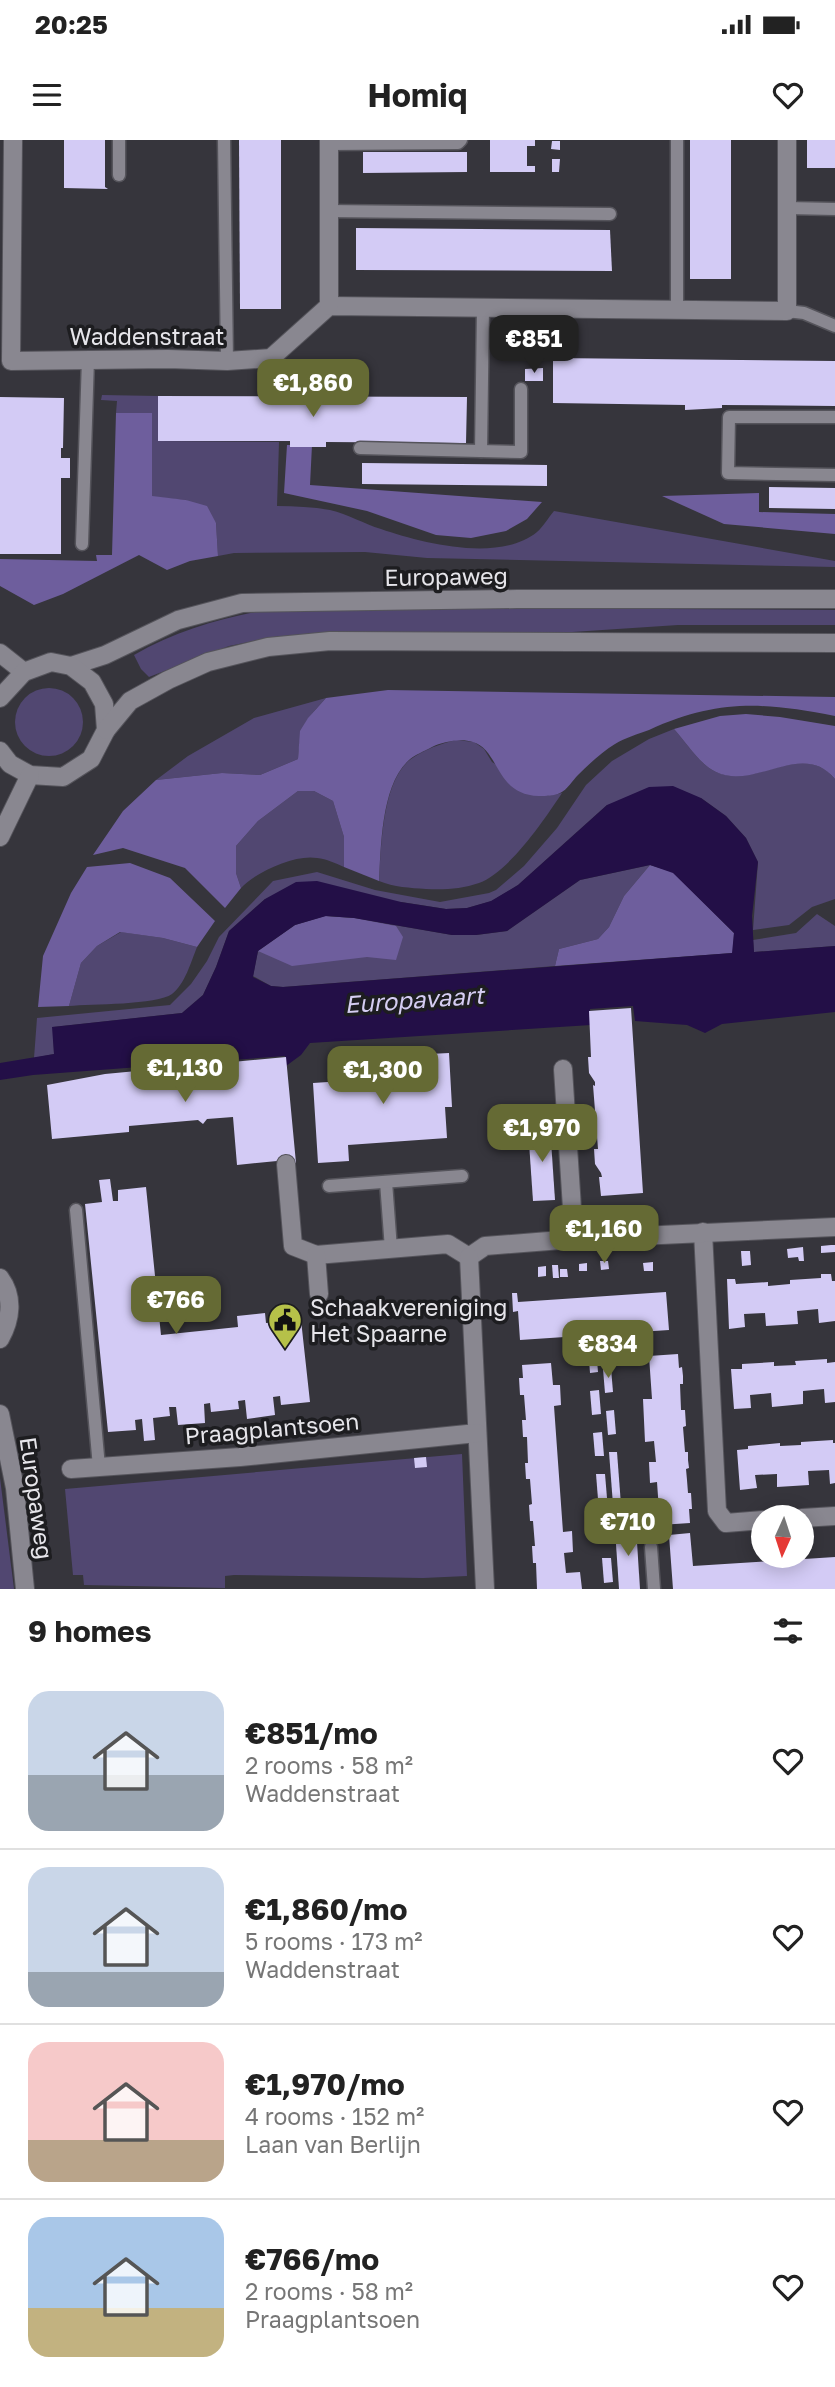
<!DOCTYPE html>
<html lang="en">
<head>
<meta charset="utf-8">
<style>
  body { margin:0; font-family:"Golos Text",sans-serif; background:#f6f6f6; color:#222; height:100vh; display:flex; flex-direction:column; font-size:26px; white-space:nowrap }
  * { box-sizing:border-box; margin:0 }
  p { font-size:23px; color:#767676 }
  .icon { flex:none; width:38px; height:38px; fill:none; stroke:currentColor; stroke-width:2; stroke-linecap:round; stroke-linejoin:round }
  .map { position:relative; height:1449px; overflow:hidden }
  .sheet { display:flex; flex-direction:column; background:#fff; flex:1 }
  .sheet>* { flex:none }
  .needle { width:46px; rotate:183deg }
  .controls { position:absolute; left:751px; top:1365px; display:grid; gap:14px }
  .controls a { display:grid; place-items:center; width:63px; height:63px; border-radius:50%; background:#fff; box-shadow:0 4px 18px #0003; font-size:35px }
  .price { position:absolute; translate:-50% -60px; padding:0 16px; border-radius:14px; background:#656a34; color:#fff; font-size:23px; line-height:46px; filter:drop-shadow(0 2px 4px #0008) }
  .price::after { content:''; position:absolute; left:50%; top:42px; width:21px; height:16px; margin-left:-10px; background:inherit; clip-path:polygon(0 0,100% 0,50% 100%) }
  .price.on { background:#222; color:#fff }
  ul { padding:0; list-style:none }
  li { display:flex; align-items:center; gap:21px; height:175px; padding:0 28px }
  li+li { border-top:2px solid #e0e0e0 }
  li span { display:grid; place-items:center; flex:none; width:196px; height:140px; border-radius:21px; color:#555 }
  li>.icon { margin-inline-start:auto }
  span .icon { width:84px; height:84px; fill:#fffc; stroke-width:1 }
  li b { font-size:30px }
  h2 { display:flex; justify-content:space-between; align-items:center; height:84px; padding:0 28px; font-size:30px }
  .status { display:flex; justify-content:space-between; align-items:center; height:49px; padding:0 35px; background:#fff; direction:ltr }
  .status svg { height:19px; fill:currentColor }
  header { display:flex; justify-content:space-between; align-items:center; height:91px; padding:0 28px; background:#fff; font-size:32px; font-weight:700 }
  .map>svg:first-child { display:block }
  .green { fill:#514771 }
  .forest { fill:#6e5e9d }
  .water { fill:#230f47; fill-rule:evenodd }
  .building { fill:#d3cbf5 }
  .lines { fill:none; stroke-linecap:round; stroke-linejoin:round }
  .lane-casing { stroke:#55545b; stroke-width:15 }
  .street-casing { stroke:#55545b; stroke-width:20 }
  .secondary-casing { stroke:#55545b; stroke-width:20 }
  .lane { stroke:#898790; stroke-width:12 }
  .street { stroke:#898790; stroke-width:18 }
  .secondary { stroke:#898790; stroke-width:18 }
  .labels { text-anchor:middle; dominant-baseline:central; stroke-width:7; stroke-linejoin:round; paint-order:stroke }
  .street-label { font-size:23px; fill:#e6e5ea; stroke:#1d1d20 }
  .poi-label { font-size:23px; fill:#e6e5ea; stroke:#1d1d20; text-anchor:start }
  .water-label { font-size:24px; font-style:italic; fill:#d5cdf2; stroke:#1d1d20 }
</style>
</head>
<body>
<div class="status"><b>20:25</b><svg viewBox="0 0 49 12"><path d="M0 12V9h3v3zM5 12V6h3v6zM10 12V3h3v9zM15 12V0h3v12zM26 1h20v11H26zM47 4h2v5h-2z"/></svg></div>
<header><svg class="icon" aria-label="menu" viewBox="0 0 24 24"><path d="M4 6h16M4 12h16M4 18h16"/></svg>Homiq<svg class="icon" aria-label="heart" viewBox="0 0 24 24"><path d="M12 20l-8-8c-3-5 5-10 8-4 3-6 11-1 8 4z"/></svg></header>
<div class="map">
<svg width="835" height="1449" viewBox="0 0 835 1449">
  <rect width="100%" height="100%" fill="#36353c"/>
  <g class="green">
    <path d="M102,255L158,256L159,301L279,302L277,366C295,366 313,367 330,370C348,374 364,384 381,389C422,403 499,423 537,392C543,387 548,378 554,371L835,421V427L427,418L365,412L234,413L218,416L216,383L186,360L152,357V273H116L117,261L101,260Z"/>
    <path d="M281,467L835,470V485H678L542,494L339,492L274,497L229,506L149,537L141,529L134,515C180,488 229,476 281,467Z"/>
    <circle cx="49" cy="582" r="34"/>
    <path d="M326,558C303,583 301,585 298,619L260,635L222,633L156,640L188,616L254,578Z"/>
    <path d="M674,589C686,602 699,624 716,632C755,650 802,599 835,639V759L812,767L789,785L753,790L758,722L746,698L726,676L701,658L607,665L518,745L492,761L467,768L446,769L401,762L265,759L229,791L216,827L203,855L182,873L53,887L54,914L34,918L37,878L170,865L191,844L207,821L219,797L273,741L317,732L375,750L440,762L489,753L496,750L524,726L557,688L586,645L612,621L649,599Z"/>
    <path d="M456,600L474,602L484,609L492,622L548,656L562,653C544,680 510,731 479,743C462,749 444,750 426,749C410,748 394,747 379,741C381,708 382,640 411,619C425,609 440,604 456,600Z"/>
    <path d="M298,651H314L333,661L344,697V727C335,723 327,719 317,718C295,714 256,732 241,748L236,733V706L258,681Z"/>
    <path d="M650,725L624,756L609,787L598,799L559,809L555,826L283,847L271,846L253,836L258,811L354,778L452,795H476L507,791L580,740Z"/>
    <path d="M817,774L835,786V806L754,812L753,800L796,793Z"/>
    <path d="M121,792L163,798L197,807C191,822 185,844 172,854C157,865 91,864 69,866L81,823L97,806Z"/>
    <path d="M462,1314L467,1436L423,1438L234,1435L225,1436V1448L84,1445L83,1435H73L65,1349Z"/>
    <path d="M0,1338L14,1449H0Z"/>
  </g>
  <g class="forest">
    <path d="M116,273H152V356L186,360L207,366L216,383L218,416L190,421L167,430L139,415L63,454L34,465L0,446V419L97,421L96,415H112Z"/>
    <path d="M287,305H312L310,345L542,362L527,379L506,391L471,398L436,395L367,371L284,353Z"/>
    <path d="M759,353V372L835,374V394L724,384L662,356Z"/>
    <path d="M388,550L835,557V576C764,562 717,559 649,590C638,594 625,598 615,604C602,612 589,624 578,635C573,640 567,650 560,653C554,656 546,656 539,656C495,655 500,610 473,602C460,598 443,602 432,607C425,611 414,615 409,620C381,645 381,707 379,741L344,727V697L333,661L314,651H298L258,681L236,706V733L241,748L225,768L185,728L123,708L93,715L123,671L156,640L222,633L260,635L298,619L300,591L308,578L326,558Z"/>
    <path d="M746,574L780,577L835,586V639C802,599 755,651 716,632C699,624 686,602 674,589L720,576Z"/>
    <path d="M130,723L170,738L215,781L197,807L163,798L120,792L97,806L81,823L69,866L38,867L43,816L71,753L87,727Z"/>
    <path d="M650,725L673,732L734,793L733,813L555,826L559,809L598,799L609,787L624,756Z"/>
    <path d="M325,776L354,778L396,786L403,797L396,820L367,817L292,826L258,811L295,785Z"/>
  </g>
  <path class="water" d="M673,646L701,658L726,676L746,698L758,722L752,776L754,812L835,806V872L722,884L705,893L687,885L635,881L633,866L590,869L591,885L310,903L301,915L286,926L285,916L33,935L0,940V923L54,914L52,887L182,873L203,855L216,827L229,791L265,759L296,742L317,741L401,762L446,769L467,768L491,761L518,745L607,665L649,647ZM650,725L673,733L734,793L732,813L283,847L271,846L253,837L258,811L295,785L326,776L354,778L452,795H476L507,791L580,740Z"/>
  <g class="building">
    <path d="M64,0H105V47L108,49L64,48Z"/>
    <path d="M239,0H281V169H240Z"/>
    <path d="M490,0H535V6H527V26H535V32H490Z"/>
    <rect x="690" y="0" width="41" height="139"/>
    <rect x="807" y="0" width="28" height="28"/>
    <path d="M552,1H560V10L551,9Z"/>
    <path d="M363,12H467V32L363,33Z"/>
    <path d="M552,19H560L559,32H552Z"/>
    <path d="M356,88L610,90L612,131L356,130Z"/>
    <path d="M553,218L835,221V266L722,265V268L685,270V265L553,263Z"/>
    <path d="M543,228V241H525V229Z"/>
    <path d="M158,256L467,257L466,303L326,302V307H290V301H158Z"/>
    <path d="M0,257L64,258L63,308H61V318H70V338H61V414H0Z"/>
    <path d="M362,323L547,325V346L362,344Z"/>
    <path d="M769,347L835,348V369L769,368Z"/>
    <path d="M631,868L643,1053L601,1056L599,1037H602L601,1033L595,1024L594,1009H598L593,945L595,946V942L589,933L588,917H591L589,871Z"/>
    <path d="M449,913L452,967H445L447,998L348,1005L349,1021L318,1023L313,943L343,941V930L411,926L410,915Z"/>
    <path d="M286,917L296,1023L278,1025L277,1021L237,1025L233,977L207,979L203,984L198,980L129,986V992L52,999L47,945L105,934Z"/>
    <path d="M550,986L555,1060L533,1061L528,988Z"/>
    <path d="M110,1039L113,1061H118V1050L146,1047L161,1195L238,1187L237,1176L265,1173L266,1183L301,1180L310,1262L281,1265L280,1256L273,1257L275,1275L247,1279L245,1260L238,1261L239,1269L211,1272L210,1263L204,1264L205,1283L178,1285L176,1267H169L170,1276L153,1278L155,1300L144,1301L142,1279L135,1280L136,1290L108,1292L85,1064L102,1062L99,1040Z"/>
    <path d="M831,1105H835V1112L821,1113V1106Z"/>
    <path d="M803,1107L804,1121H799L798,1117L788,1118L787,1109Z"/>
    <path d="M741,1111H750L751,1125L742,1126Z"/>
    <path d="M600,1121H608L609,1129L601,1130Z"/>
    <path d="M653,1122V1131H644L643,1123Z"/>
    <path d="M587,1123V1131H579V1124Z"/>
    <path d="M552,1125H558L559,1138H553Z"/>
    <path d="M546,1126V1136L538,1137V1127Z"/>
    <path d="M560,1129H567L568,1137H560Z"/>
    <path d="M821,1134H831L832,1141H835V1181L819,1183L818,1169L797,1171L798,1184L766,1186L765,1173L744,1174L745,1187L729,1189L727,1139H735L736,1144L768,1142V1146L790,1144V1140L821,1138Z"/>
    <path d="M666,1152L669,1190L520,1200L518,1171L513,1172L512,1153H517L518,1162Z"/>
    <path d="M678,1214L679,1228L682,1227L683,1236V1244H680L681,1270H685L686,1286L683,1287L685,1312H688V1320L689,1328L686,1329L687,1340L688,1353H691L692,1369H689L690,1383L660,1385L657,1342L650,1343L649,1322H656L654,1301L645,1302L643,1259H652L649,1216Z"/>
    <path d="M827,1219V1223L835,1222V1262L825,1263L824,1249L803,1251V1264L772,1267L771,1253L761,1254L750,1255L751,1268L734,1269L731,1229H742V1224L774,1222V1226L796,1225L795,1221Z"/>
    <path d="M589,1220H597L598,1232L590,1233Z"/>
    <path d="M551,1223L553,1245H560L561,1265L554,1266L563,1392L572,1391L573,1412L564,1413L566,1433L580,1432L582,1449H537L536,1423H533L532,1406H535L533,1381H530L529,1365L532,1364L530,1339H526L525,1323H528L527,1297H523L522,1280H526L524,1255H520L519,1238H523L522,1225Z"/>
    <path d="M611,1228L613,1252L605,1253L603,1229Z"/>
    <path d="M599,1250L601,1274L592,1275L590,1251Z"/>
    <path d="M614,1270L616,1294L608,1295L606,1271Z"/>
    <path d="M602,1292L604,1316H595L593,1293Z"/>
    <path d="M833,1300V1303H835V1343L830,1344L829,1330L808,1331L809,1345L777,1347V1334L755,1335L757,1348L740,1350L737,1310L748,1309V1306L780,1303V1306L801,1305V1302Z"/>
    <path d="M609,1312H617L622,1378H614Z"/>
    <path d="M426,1317L427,1327L415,1328L414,1318Z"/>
    <path d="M596,1334H605L607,1358L598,1359Z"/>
    <path d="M600,1376H608L610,1400L601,1401Z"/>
    <path d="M636,1387L640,1449H619L615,1389Z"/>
    <path d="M690,1393L693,1426L835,1417V1449H673L669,1395Z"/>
    <path d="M602,1418H611L613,1442L604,1443Z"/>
  </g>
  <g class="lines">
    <g class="lane-casing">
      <g id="lane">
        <path d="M224,0L227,221"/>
        <path d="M677,0V170"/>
        <path d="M329,4L458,3L461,0"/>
        <path d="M119,35V0"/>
        <path d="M787,68L835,69"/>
        <path d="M327,71L610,74"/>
        <path d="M787,171L804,173L835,186"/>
        <path d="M835,277H729L728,333L835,335"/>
        <path d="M360,308L521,312V249"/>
        <path d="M481,311L483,168"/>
        <path d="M82,404L88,219"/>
        <path d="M386,1042L391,1109"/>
        <path d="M329,1046L462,1036"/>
        <path d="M76,1070L99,1327"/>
        <path d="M651,1407L654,1449"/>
      </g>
    </g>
    <g class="street-casing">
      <g id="street">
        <path d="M13,0L11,221L168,219L227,221L271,218L329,166L787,171V0"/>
        <path d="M329,0V166"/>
        <path d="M563,929L574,1099"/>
        <path d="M286,1024L293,1106L316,1115L448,1104L469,1117"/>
        <path d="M703,1092L717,1371L726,1383L763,1380"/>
        <path d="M316,1115L319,1154"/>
        <path d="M469,1117L485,1106L574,1099L835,1087"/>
        <path d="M469,1117L485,1449"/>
        <path d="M71,1329L240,1317L477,1293"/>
        <path d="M802,1378L835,1376"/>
      </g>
    </g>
    <g class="secondary-casing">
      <g id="secondary">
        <path d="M0,513L24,532"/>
        <path d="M71,526L105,515L178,480L242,463L517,459H835"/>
        <path d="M0,558L24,532L51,522L71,526L92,542L104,564L106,590L91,619L63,637L30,635L10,624L0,611"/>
        <path d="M106,590L130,561L168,540L208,522L268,507L330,501L835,503"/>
        <path d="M0,697L30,635"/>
        <path d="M0,1138C14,1157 11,1179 0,1199"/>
        <path d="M0,1274L15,1348L25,1449"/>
      </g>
    </g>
    <use href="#lane" class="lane"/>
    <use href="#street" class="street"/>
    <use href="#secondary" class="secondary"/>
  </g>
  <defs>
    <g id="civic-pin" transform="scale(1.75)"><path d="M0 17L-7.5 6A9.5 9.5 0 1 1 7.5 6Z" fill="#b6c149" stroke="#1d1d20"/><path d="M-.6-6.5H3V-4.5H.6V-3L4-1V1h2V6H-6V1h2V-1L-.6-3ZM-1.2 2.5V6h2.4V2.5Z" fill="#111"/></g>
  </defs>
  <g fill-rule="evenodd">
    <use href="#civic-pin" x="285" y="1180"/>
  </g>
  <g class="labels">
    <g class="street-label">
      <text x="147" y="196">Waddenstraat</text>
      <text transform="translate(446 436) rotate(-1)">Europaweg</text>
      <text transform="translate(272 1288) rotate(-5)">Praagplantsoen</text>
      <text transform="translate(37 1358) rotate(82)">Europaweg</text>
    </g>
    <g class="poi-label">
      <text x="310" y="1167">Schaakvereniging<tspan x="310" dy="26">Het Spaarne</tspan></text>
    </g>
    <g class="water-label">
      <text transform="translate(414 859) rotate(-4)">Europavaart</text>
    </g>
  </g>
</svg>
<div class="controls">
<a><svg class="needle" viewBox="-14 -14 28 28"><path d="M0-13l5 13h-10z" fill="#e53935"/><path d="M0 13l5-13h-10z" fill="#767676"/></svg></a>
</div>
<b class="price on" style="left:534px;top:235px">€851</b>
<b class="price" style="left:313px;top:279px">€1,860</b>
<b class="price" style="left:185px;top:964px">€1,130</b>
<b class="price" style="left:383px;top:966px">€1,300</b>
<b class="price" style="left:542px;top:1024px">€1,970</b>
<b class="price" style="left:604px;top:1125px">€1,160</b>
<b class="price" style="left:176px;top:1196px">€766</b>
<b class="price" style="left:608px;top:1240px">€834</b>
<b class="price" style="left:628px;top:1418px">€710</b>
</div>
<section class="sheet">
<h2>9 homes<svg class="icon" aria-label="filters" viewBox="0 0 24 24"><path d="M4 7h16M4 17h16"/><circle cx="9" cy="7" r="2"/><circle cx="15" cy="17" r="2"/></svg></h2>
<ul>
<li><span style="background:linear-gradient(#c9d6e8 60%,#9aa5b1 0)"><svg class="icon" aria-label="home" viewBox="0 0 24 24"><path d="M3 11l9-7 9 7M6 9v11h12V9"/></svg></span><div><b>€851/mo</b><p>2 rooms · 58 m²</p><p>Waddenstraat</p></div><svg class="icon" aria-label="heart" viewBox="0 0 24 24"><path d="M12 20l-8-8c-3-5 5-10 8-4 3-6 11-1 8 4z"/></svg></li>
<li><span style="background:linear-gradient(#c9d6e8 75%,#9aa5b1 0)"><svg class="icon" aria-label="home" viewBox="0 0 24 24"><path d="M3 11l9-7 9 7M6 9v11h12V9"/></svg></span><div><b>€1,860/mo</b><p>5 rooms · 173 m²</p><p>Waddenstraat</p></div><svg class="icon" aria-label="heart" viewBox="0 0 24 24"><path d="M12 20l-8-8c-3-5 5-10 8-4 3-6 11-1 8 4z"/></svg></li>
<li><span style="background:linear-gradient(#f6c9c9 70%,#b9a48a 0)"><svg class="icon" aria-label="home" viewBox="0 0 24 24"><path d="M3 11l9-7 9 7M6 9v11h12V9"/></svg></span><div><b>€1,970/mo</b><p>4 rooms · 152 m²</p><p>Laan van Berlijn</p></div><svg class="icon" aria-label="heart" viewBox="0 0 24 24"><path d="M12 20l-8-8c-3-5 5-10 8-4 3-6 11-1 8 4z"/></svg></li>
<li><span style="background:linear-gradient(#a9c7e8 65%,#c2b280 0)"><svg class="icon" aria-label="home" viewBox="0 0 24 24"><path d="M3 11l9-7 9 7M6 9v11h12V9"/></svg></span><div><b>€766/mo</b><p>2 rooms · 58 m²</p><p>Praagplantsoen</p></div><svg class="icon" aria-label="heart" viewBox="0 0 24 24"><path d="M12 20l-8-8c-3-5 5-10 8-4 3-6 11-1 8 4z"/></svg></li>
</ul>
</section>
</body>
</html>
